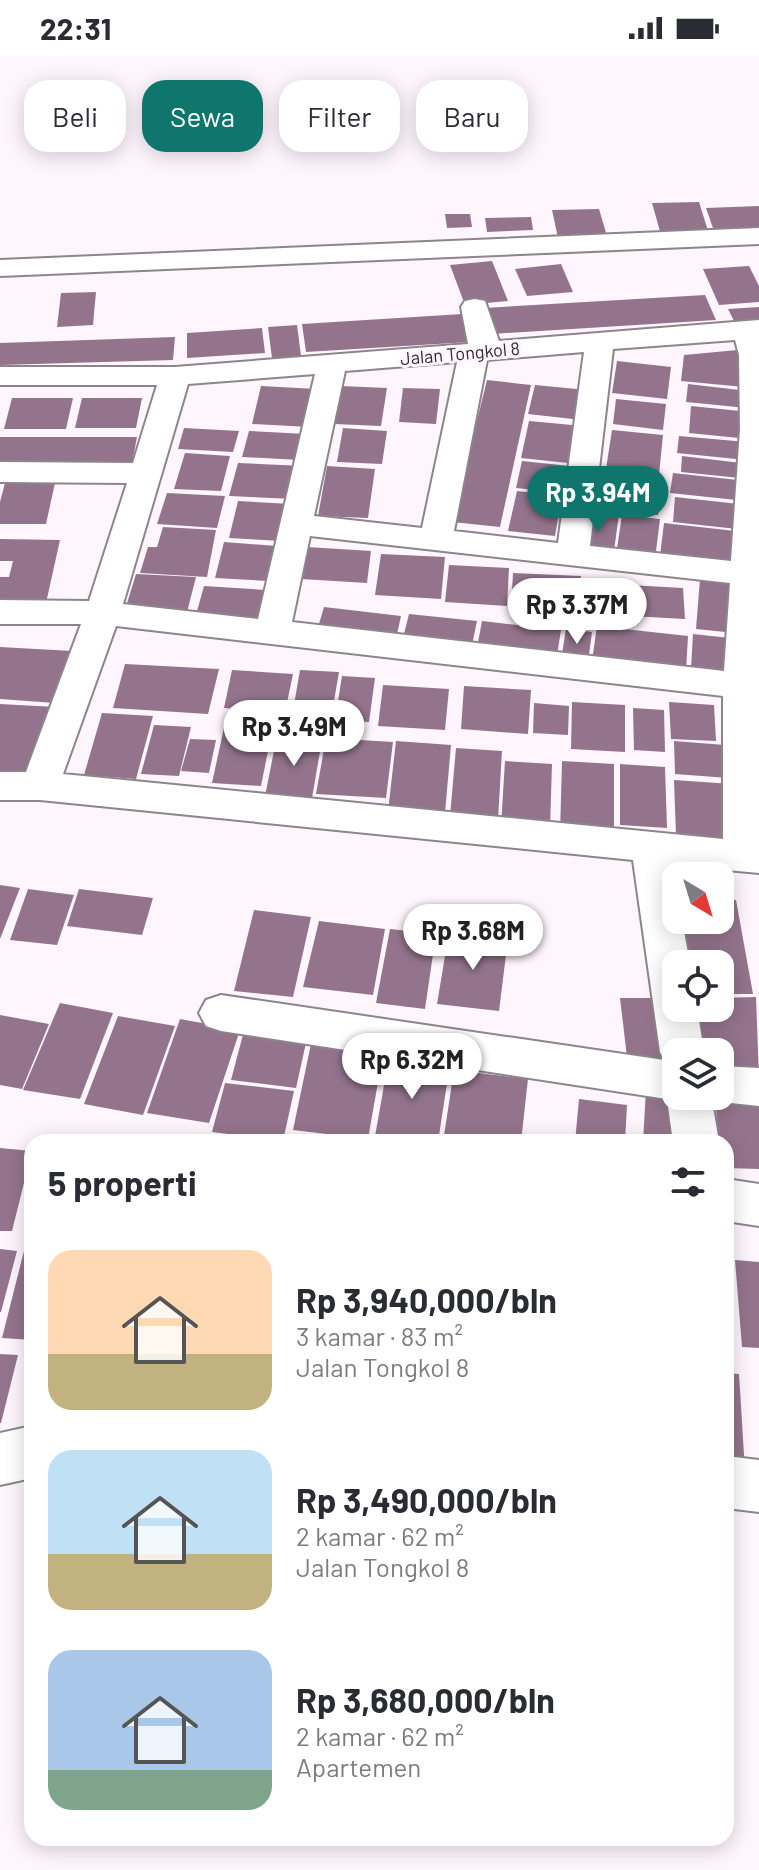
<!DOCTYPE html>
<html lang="id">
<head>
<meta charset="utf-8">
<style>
  body { margin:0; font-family:Barlow,sans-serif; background:#f2f2f3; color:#2b2b33; height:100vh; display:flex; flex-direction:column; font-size:30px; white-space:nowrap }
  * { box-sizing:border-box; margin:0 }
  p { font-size:26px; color:#7c7c81 }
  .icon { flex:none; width:44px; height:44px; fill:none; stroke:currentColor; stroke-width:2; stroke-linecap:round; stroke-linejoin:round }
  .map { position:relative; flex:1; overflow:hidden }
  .sheet { position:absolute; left:24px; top:1078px; width:710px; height:712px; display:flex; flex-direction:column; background:#fff; border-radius:24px; box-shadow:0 4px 20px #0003 }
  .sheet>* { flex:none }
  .guide { position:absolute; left:24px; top:24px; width:712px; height:72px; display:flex; gap:16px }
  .needle { width:52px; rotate:142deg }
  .fabs { position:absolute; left:662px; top:806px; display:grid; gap:16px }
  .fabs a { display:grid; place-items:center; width:72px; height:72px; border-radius:16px; background:#fff; box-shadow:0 4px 20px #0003; font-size:40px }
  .price { position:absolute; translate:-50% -68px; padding:0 18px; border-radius:28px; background:#fff; color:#222; font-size:26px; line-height:52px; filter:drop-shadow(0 2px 4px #0008) }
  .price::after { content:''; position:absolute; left:50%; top:48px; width:24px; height:18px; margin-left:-12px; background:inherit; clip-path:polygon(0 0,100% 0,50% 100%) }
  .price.current { background:#0f766e; color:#fff }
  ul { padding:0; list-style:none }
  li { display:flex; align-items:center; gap:24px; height:200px; padding:0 24px }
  li span { display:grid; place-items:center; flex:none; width:224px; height:160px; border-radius:24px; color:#555 }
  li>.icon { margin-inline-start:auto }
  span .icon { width:96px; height:96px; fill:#fffc; stroke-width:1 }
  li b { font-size:34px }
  h2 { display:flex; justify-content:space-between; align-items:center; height:96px; padding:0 24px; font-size:34px }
  .pill { padding:0 28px; border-radius:24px; background:#fff; box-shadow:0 4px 20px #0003; font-size:28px; line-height:72px }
  .pill.current { background:#0f766e; color:#fff }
  .status { display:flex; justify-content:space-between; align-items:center; height:56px; padding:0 40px; background:#fff; direction:ltr }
  .status svg { height:22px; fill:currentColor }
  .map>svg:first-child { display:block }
  .building { fill:#94748d }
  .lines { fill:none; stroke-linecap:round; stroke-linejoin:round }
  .street-casing { stroke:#8e848c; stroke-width:4 }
  .street { fill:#fff; fill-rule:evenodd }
  .labels { text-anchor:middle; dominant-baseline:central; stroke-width:6; stroke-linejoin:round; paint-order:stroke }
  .far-street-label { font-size:18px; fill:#2f2b2e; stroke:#fff6fd }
</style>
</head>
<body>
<div class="status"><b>22:31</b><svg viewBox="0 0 49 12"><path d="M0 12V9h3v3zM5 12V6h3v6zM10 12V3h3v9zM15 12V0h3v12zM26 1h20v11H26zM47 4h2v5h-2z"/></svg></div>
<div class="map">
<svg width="759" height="1814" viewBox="0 0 759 1814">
  <rect width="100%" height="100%" fill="#fff6fd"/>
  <g class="building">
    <path d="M699,146L709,178L661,179L652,147Z"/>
    <path d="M759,150V174L714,175L706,152Z"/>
    <path d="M599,153L607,180L558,182L552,154Z"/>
    <path d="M445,158H470L472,171L447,172Z"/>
    <path d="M531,161L533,174L487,176L485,162Z"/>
    <path d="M492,205L508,245L465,249L450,209Z"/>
    <path d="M561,208L573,236L527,240L515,213Z"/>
    <path d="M749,210L759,230V246L719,249L703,213Z"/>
    <path d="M96,236L93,269L57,271L61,237Z"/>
    <path d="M705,239L716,264L491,278L484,252Z"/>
    <path d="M759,251V270L737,271L728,253Z"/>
    <path d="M462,258L470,286L306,296L302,268Z"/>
    <path d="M297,269L301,300L272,302L268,271Z"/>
    <path d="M262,272L265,297L187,302V277Z"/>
    <path d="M175,281L173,304L0,309V287Z"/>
    <path d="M748,293L744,331L681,325L684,299Z"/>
    <path d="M617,305L671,311L667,343L612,337Z"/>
    <path d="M487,324L531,329L500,471L452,466Z"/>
    <path d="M688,328L748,335L747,352L686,346Z"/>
    <path d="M535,329L587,334L582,364L528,358Z"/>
    <path d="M261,330L317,333L309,371L252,368Z"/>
    <path d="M341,330L387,332L381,370L334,368Z"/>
    <path d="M403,332L440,333L436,368L399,366Z"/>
    <path d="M12,342H73L66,373H4Z"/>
    <path d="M82,342H142L136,372H75Z"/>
    <path d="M616,343L666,348L663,374L613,368Z"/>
    <path d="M691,350L740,355L739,382L689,377Z"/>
    <path d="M529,365L583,370L577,408L521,402Z"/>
    <path d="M184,372L239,375L233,396L178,393Z"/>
    <path d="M343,372L387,375L382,408L337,406Z"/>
    <path d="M612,374L663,379L659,419L606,413Z"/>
    <path d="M249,375L306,378L300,404L242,401Z"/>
    <path d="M679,380L747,386L746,404L677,397Z"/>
    <path d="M0,381H137L131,413H0Z"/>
    <path d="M185,397L230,400L221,435L174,433Z"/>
    <path d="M682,400L741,407L740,422L681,416Z"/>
    <path d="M522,405L570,410L565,437L516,432Z"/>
    <path d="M238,407L303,410L295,443L229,440Z"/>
    <path d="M327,410L375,413L368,462L318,460Z"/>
    <path d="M673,417L747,425L746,445L670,437Z"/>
    <path d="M604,419L662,425L658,459L599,452Z"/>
    <path d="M5,427H55L46,468H0V446Z"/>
    <path d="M517,435L562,440L555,480L508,475Z"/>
    <path d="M167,437L225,440L217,472L157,468Z"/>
    <path d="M675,441L739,448L737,473L673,466Z"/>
    <path d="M238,445L291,448L282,485L229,482Z"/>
    <path d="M585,454L619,458L613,502L577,498Z"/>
    <path d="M622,459L660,463L655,503L616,499Z"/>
    <path d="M664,467L744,476L742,509L660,500Z"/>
    <path d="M163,471L216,474L207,521L140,517L148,491H157Z"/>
    <path d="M0,483L60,484L46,547H0V521H9L13,505H0Z"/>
    <path d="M224,486L277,490L269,525L215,522Z"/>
    <path d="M307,491L371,495L367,527L301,523Z"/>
    <path d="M381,498L445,501L441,543L375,539Z"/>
    <path d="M449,509L509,512L507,550L445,546Z"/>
    <path d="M513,517L581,520L580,556L511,553Z"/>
    <path d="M136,518L196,521L186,560L124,557Z"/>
    <path d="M700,523L738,528L735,577L696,573Z"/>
    <path d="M593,527L683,532L685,563L593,558Z"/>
    <path d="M204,530L267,534L259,570L194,566Z"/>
    <path d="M324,551L401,560L395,587L316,578Z"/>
    <path d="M409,558L477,565L471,594L402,586Z"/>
    <path d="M482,565L561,574L556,606L476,597Z"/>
    <path d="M597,570L688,580L686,615L592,605Z"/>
    <path d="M566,573L592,576L588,607L561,604Z"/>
    <path d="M693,578L730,582L729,616L691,612Z"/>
    <path d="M0,591L72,595L55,647L0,643Z"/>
    <path d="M125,608L219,613L208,658L113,652Z"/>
    <path d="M232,614L293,618L285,656L224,652Z"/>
    <path d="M300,614L339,616L329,674L290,672Z"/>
    <path d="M342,620L375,622L369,666L335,664Z"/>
    <path d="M383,629L449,633L445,674L378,670Z"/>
    <path d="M464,630L531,634L528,678L461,673Z"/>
    <path d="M572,646L625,649V696L571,693Z"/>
    <path d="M669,646L714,649L716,685L671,683Z"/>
    <path d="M534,647L569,650L568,679L533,677Z"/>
    <path d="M0,648L56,651L33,720L0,718Z"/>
    <path d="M633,652L664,654L665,696L634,694Z"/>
    <path d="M102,657L153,660L136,723L84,719Z"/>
    <path d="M225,667L273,670L261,730L212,727Z"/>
    <path d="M154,669L191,671L179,720L141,718Z"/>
    <path d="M278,675L323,678L311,748L264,745Z"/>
    <path d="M326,682L393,686L386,742L316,738Z"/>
    <path d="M190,683L216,684L209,717L181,715Z"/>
    <path d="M396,685L451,689L444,768L387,764Z"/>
    <path d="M674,685L725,689L728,722L675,718Z"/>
    <path d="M456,692L502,695L498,764L450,760Z"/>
    <path d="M505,705L552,708L550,773L501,770Z"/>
    <path d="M562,705L614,708V782L560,778Z"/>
    <path d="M620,708L665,711L667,772L620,769Z"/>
    <path d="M674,724L732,728L736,783L676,779Z"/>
    <path d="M0,829L20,832L0,883Z"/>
    <path d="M28,833L74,839L57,889L10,884Z"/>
    <path d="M79,833L153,842L142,879L67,870Z"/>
    <path d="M720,844H736L753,938H720V908H676L666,845H676V864H720Z"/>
    <path d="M254,854L311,861L293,941L234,935Z"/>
    <path d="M319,865L385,873L373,939L303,931Z"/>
    <path d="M390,873L436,878L425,953L376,947Z"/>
    <path d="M449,876L508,883L499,955L437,948Z"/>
    <path d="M756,941L759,1022H720V996H701L694,952H720V942Z"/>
    <path d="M620,942H676V952H685L692,996H676V1018H629Z"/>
    <path d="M60,947L113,957L80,1043L23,1034Z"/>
    <path d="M0,959L49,968L22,1033L0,1029Z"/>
    <path d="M118,960L175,970L143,1059L84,1048Z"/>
    <path d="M180,963L240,974L209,1067L147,1057Z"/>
    <path d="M245,971L308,978L296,1032L231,1024Z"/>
    <path d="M312,983L384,992L368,1083L293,1074Z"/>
    <path d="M389,1001L450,1008L438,1086H374Z"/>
    <path d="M454,1014L528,1023L521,1086H443Z"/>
    <path d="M225,1027L294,1035L283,1085L212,1076Z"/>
    <path d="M646,1033L676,1037V1040H694L693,1086H643Z"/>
    <path d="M715,1042L759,1043V1113L726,1112V1086H719Z"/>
    <path d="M579,1043L627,1049L625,1086H575Z"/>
    <path d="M0,1092L32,1095L12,1175H0Z"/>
    <path d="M26,1187L32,1188V1284L2,1282Z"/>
    <path d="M0,1193L17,1195L1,1256H0Z"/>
    <path d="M735,1204L759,1206V1292L742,1291Z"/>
    <path d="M0,1298L18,1299L1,1367H0Z"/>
    <path d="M726,1317L739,1318L745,1415L726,1414Z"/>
  </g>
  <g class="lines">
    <g class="street-casing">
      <g id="street">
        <path d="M759,172V188L0,220V204Z"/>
        <path d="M475,243L485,245L499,285L759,264V817L673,809L676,864H682L690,908H676V952H697L704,996H676V1040H720V1010L759,1012V1050L712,1045L719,1086H673L667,1043L221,975L206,970L199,957L206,944L221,939L664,1004L660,996L633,804L40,744H0V716H26L81,568H0V544L89,545L127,427L0,426V406L133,407L157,329H0V311H175L468,288L461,251L465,245ZM735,284L739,299L740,373L731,505L590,490L613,293ZM584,296L558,487L454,475L487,304ZM457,306L422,472L314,460L345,315ZM315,318L258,563L123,548L188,328ZM310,480L730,527L724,615L292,566ZM116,570L723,640V783L63,718Z"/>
        <path d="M726,1123L759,1128V1170L726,1165Z"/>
        <path d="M32,1370V1422L0,1429V1377Z"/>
        <path d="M726,1400L759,1404V1456L726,1452Z"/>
      </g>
    </g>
    <use href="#street" class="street"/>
  </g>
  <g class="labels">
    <g class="far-street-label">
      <text transform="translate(460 297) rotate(-5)">Jalan Tongkol 8</text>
    </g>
  </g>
</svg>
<div class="fabs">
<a><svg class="needle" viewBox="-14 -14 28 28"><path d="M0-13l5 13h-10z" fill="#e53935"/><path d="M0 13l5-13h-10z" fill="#7c7c81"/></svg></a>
<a><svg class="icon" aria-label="locate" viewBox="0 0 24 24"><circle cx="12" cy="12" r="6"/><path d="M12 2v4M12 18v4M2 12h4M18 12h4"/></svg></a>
<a><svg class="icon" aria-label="layers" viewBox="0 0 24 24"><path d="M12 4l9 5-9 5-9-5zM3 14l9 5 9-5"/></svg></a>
</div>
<b class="price current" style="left:598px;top:478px">Rp 3.94M</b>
<b class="price" style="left:577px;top:590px">Rp 3.37M</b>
<b class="price" style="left:294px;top:712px">Rp 3.49M</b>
<b class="price" style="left:473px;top:916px">Rp 3.68M</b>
<b class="price" style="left:412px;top:1045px">Rp 6.32M</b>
<div class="guide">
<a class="pill">Beli</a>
<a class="pill current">Sewa</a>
<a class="pill">Filter</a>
<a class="pill">Baru</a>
</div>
<section class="sheet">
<h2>5 properti<svg class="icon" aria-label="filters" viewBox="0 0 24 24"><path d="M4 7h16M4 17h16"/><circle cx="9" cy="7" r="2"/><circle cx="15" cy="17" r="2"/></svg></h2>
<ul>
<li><span style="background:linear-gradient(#ffd9b3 65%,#c2b280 0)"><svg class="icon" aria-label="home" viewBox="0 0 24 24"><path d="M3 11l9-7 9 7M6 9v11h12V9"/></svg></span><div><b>Rp 3,940,000/bln</b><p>3 kamar · 83 m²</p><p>Jalan Tongkol 8</p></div></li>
<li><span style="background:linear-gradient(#bfe0f5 65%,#c2b280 0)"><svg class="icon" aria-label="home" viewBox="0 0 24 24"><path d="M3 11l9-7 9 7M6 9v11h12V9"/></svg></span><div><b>Rp 3,490,000/bln</b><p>2 kamar · 62 m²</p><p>Jalan Tongkol 8</p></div></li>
<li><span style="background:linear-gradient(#a9c7e8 75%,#7fa58c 0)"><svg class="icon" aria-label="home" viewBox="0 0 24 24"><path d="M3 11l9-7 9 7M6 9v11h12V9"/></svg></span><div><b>Rp 3,680,000/bln</b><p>2 kamar · 62 m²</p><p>Apartemen</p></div></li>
</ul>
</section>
</div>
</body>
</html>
